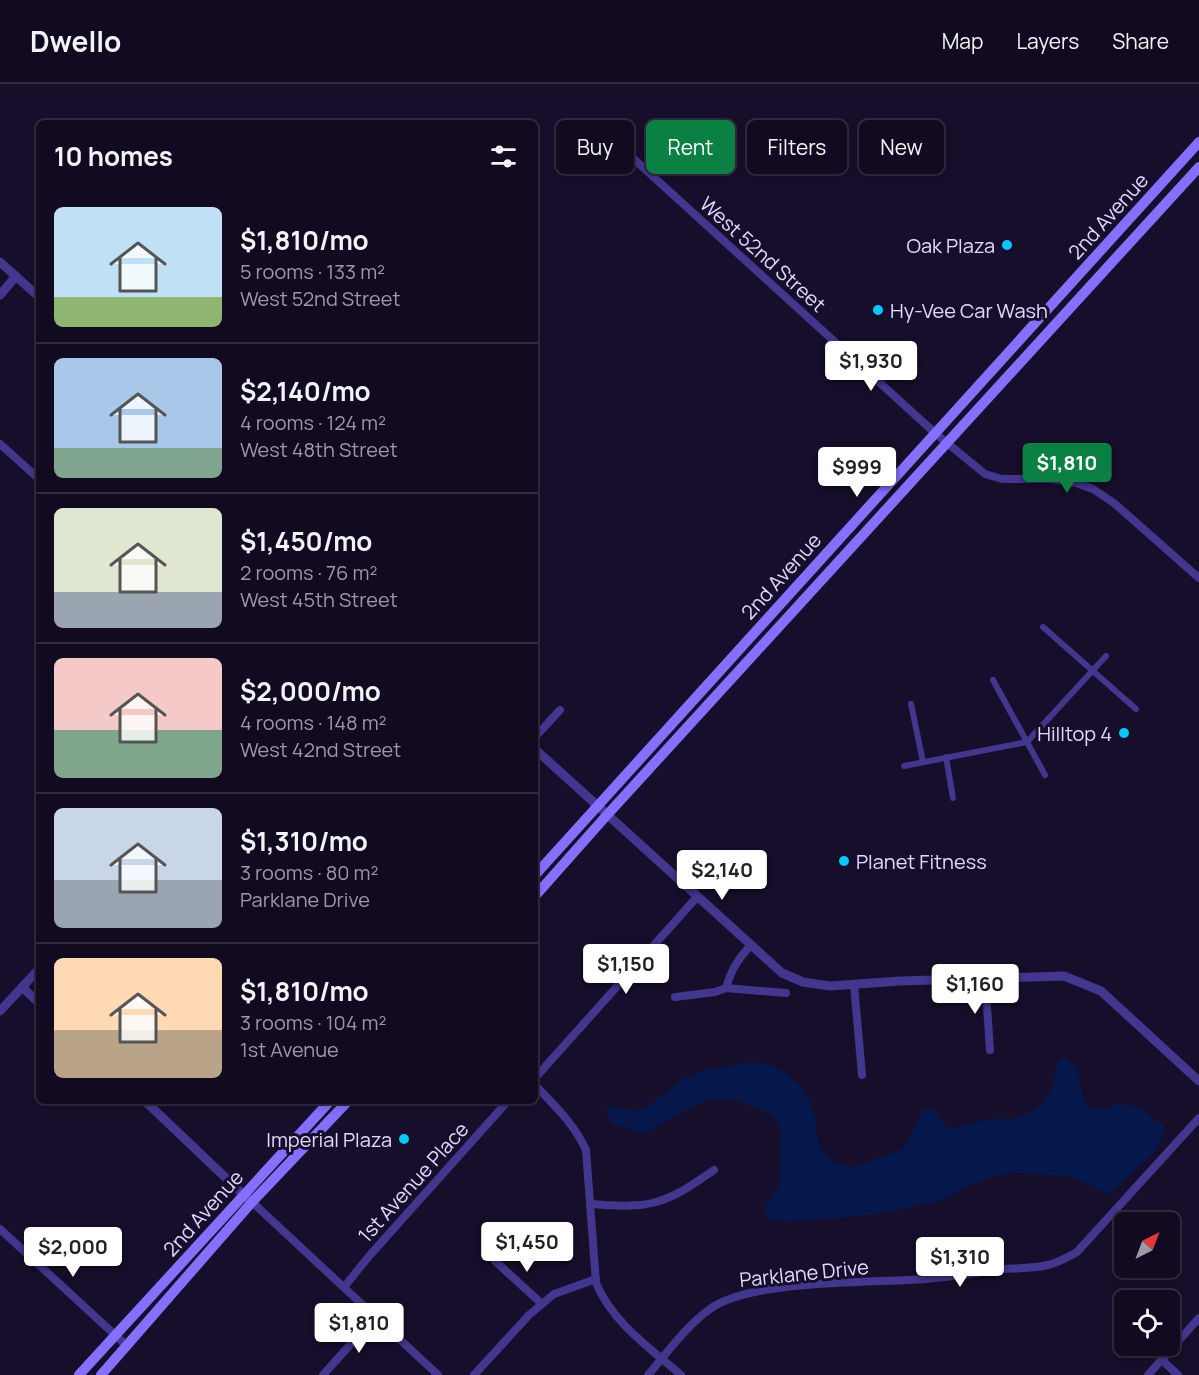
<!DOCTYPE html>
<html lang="en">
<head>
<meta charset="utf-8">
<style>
  body { margin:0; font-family:Manrope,sans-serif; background:#1a1329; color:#f1f3f6; height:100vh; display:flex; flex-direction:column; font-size:22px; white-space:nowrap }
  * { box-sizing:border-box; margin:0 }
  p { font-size:20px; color:#9c9aa5 }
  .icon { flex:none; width:33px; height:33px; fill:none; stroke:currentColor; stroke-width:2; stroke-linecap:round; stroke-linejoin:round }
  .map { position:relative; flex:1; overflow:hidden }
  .details { position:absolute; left:36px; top:36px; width:502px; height:984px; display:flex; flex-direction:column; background:#110a20; border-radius:9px; box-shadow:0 3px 9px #0003,0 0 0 2px #302b3e }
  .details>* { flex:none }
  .guide { position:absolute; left:556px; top:36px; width:552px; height:54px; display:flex; gap:12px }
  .needle { width:39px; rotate:42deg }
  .fabs { position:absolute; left:1114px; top:1128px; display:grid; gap:12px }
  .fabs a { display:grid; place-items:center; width:66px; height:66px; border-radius:9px; background:#110a20; box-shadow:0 3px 9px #0003,0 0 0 2px #302b3e; font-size:30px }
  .price { position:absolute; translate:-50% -51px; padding:0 14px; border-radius:6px; background:#fff; color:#222; font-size:20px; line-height:39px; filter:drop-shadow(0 2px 3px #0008) }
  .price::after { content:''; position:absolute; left:50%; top:36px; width:18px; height:14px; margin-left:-9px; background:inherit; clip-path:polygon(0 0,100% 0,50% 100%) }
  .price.current { background:#0b8043; color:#fff }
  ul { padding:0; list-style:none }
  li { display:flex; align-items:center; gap:18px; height:150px; padding:0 18px }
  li+li { border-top:2px solid #302b3e }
  li span { display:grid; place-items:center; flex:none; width:168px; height:120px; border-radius:9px; color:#555 }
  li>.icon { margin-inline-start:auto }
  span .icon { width:72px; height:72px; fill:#fffc; stroke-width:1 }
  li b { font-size:26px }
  h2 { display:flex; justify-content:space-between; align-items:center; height:72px; padding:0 18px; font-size:26px }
  .chip { padding:0 21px; border-radius:9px; background:#110a20; box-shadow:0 3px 9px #0003,0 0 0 2px #302b3e; font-size:21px; line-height:54px }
  .chip.current { background:#0b8043; color:#fff }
  header { display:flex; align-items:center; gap:36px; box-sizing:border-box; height:84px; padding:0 30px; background:#110a20; border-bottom:2px solid #302b3e }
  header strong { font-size:28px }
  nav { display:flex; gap:33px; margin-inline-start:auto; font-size:21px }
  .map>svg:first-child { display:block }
  .water { fill:#06174c }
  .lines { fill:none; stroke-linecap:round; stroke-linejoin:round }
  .pedestrian { stroke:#43368e; stroke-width:6 }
  .minor { stroke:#43368e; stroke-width:8 }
  .tertiary { stroke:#43368e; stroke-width:9 }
  .secondary { stroke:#846fff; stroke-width:10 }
  .poi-dot { fill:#04c8ff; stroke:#170e2b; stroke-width:2 }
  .labels { text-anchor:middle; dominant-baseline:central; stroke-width:6; stroke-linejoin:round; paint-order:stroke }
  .street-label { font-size:20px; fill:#e1d8ff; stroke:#170e2b }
  .poi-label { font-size:20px; fill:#e1d8ff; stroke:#170e2b; text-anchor:end }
</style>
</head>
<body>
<header>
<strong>Dwello</strong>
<nav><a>Map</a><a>Layers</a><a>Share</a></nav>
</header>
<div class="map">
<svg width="1199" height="1291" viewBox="0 0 1199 1291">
  <rect width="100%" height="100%" fill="#170e2b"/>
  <path class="water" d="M1064,974C1082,982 1080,1000 1084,1017L1093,1025L1108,1024L1122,1018L1145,1027L1165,1043L1157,1066L1108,1111L1093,1102L1067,1092L1014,1089L993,1093L967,1103L938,1118L870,1131L784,1138L768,1134L763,1126L780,1099L781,1046L773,1031L738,1017L721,1015L702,1018L687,1025L654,1045L640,1049L612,1039L606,1028L607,1022L637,1027L646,1023L685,994L700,987L750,978L772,981L788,990L801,1002L809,1015L816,1036L818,1057L823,1069L837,1080L852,1083L893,1069L905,1063L923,1025L931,1024L949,1045L990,1035H1015L1033,1026L1044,1018L1052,1005L1058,978Z"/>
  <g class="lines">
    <g class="pedestrian">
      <path d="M1043,543L1136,625"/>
      <path d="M993,596L1045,691"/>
      <path d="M911,620L923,678"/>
      <path d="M946,673L953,714"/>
      <path d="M904,682L1027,658L1106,572"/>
    </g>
    <g class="minor">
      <path d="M602,46L935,349L985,390L1002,395H1050L1076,399L1093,405L1114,419L1199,494"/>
      <path d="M0,360L39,395"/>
      <path d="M536,652L560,626"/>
      <path d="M985,894L990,966"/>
      <path d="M854,901L862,991"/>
      <path d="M726,904C731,886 738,875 751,861"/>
      <path d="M675,913L715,908L726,904L786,909"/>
      <path d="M536,993L697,813"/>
      <path d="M536,1002C555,1022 574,1040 586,1066L596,1199C612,1238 650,1264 681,1291"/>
      <path d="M252,1118L438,1291"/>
      <path d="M590,1120C612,1121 635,1124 656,1118C678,1112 695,1099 714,1086"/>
      <path d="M0,1145L127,1262"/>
      <path d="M495,1177L542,1220"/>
      <path d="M344,1203L370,1171L508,1017"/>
      <path d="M1162,1276L1178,1291"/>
      <path d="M323,1291L376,1232"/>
      <path d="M474,1291L529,1231L554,1210L596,1195"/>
      <path d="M648,1291C667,1269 686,1242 710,1225C750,1195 873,1199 925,1195C948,1193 971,1190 993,1186C1010,1184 1032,1185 1048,1181C1058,1179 1068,1173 1077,1168L1199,1034"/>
      <path d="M1148,1291L1199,1234"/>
    </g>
    <g class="tertiary">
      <path d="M0,178L39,213"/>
      <path d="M0,211L16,192"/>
      <path d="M536,666L782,889L803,898L830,902L900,897L1064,892L1101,907L1199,997"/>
      <path d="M22,903L39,919"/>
      <path d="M0,927L39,885"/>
      <path d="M145,1017L248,1115"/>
    </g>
    <g class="secondary">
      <path d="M536,790L1199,58"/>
      <path d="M536,811L607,731L1199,83"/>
      <path d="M79,1291L330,1017"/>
      <path d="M101,1291L252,1118L348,1017"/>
    </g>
  </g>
  <g class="poi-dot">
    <circle cx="1007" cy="161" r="6"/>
    <circle cx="878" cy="226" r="6"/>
    <circle cx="1124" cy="649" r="6"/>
    <circle cx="844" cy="777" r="6"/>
    <circle cx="404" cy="1055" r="6"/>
  </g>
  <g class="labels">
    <g class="street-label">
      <text transform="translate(1108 132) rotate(-48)">2nd Avenue</text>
      <text transform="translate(763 170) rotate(42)">West 52nd Street</text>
      <text transform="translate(781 492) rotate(-48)">2nd Avenue</text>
      <text transform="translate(413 1098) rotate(-48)">1st Avenue Place</text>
      <text transform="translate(203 1129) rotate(-48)">2nd Avenue</text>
      <text transform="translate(804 1189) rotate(-6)">Parklane Drive</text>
    </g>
    <g class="poi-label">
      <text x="995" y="161">Oak Plaza</text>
      <text x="890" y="226" text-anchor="start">Hy-Vee Car Wash</text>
      <text x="1112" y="649">Hilltop 4</text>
      <text x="856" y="777" text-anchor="start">Planet Fitness</text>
      <text x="392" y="1055">Imperial Plaza</text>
    </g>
  </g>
</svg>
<div class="fabs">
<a><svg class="needle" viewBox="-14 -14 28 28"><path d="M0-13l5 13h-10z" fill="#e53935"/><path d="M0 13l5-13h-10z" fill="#9c9aa5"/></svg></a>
<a><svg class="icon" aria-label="locate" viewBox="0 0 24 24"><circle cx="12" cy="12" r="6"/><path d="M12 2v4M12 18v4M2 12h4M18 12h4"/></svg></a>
</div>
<b class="price" style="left:871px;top:308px">$1,930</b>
<b class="price current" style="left:1067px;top:410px">$1,810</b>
<b class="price" style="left:857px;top:414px">$999</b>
<b class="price" style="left:722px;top:817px">$2,140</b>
<b class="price" style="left:626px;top:911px">$1,150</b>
<b class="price" style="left:975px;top:931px">$1,160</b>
<b class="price" style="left:527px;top:1189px">$1,450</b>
<b class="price" style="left:73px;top:1194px">$2,000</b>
<b class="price" style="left:960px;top:1204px">$1,310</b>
<b class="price" style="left:359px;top:1270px">$1,810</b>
<div class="guide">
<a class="chip">Buy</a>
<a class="chip current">Rent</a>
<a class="chip">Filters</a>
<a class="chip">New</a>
</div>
<section class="details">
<h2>10 homes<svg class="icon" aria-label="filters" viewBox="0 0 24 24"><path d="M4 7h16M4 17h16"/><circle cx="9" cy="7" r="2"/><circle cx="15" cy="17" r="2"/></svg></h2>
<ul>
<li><span style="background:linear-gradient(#bfe0f5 75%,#8fb573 0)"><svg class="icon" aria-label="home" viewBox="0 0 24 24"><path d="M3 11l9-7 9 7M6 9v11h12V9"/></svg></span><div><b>$1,810/mo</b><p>5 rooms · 133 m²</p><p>West 52nd Street</p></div></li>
<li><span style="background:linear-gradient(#a9c7e8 75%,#7fa58c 0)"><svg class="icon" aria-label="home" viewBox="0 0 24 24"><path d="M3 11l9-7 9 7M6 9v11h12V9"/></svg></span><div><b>$2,140/mo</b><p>4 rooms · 124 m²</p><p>West 48th Street</p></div></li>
<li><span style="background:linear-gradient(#dfe7d0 70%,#9aa5b1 0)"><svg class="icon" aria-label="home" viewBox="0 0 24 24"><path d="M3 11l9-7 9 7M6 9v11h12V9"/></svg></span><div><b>$1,450/mo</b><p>2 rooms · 76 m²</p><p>West 45th Street</p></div></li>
<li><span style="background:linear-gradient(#f6c9c9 60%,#7fa58c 0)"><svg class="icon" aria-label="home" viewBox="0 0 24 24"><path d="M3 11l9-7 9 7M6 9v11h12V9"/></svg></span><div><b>$2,000/mo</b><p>4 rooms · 148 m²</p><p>West 42nd Street</p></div></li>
<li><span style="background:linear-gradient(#c9d6e8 60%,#9aa5b1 0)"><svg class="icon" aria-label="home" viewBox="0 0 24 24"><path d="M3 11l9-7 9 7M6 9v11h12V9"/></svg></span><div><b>$1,310/mo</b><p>3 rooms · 80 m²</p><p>Parklane Drive</p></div></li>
<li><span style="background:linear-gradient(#ffd9b3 60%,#b9a48a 0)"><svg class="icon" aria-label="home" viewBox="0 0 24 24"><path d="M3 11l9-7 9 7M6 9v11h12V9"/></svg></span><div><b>$1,810/mo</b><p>3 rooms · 104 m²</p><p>1st Avenue</p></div></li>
</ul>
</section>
</div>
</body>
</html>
